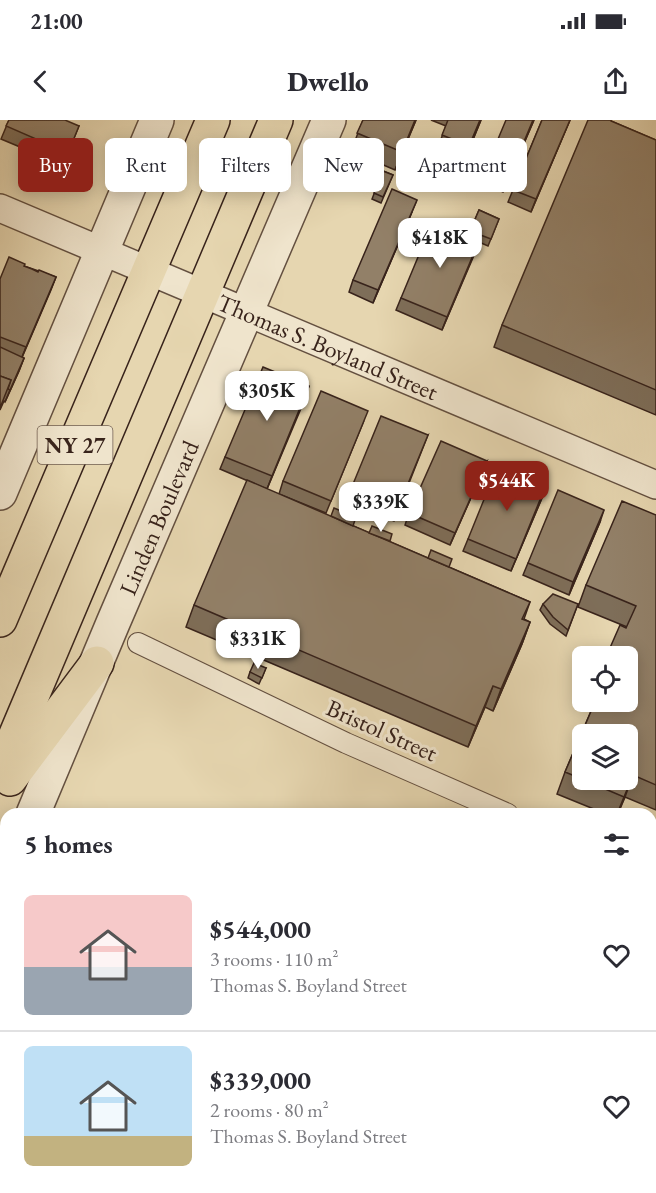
<!DOCTYPE html>
<html lang="en">
<head>
<meta charset="utf-8">
<style>
  body { margin:0; font-family:"EB Garamond",serif; background:#f2f2f3; color:#2b2b33; height:100vh; display:flex; flex-direction:column; font-size:22px; white-space:nowrap }
  * { box-sizing:border-box; margin:0 }
  p { font-size:20px; color:#7c7c81 }
  .icon { flex:none; width:33px; height:33px; fill:none; stroke:currentColor; stroke-width:2; stroke-linecap:round; stroke-linejoin:round }
  .map { position:relative; flex:1; overflow:hidden }
  .sheet { position:absolute; left:0px; top:688px; width:657px; height:386px; display:flex; flex-direction:column; background:#fff; border-radius:18px 18px 0 0; box-shadow:0 3px 15px #0003 }
  .sheet>* { flex:none }
  .banner { position:absolute; left:18px; top:18px; width:621px; height:54px; display:flex; gap:12px }
  .fabs { position:absolute; left:572px; top:526px; display:grid; gap:12px }
  .fabs a { display:grid; place-items:center; width:66px; height:66px; border-radius:9px; background:#fff; box-shadow:0 3px 15px #0003; font-size:30px }
  .price { position:absolute; translate:-50% -51px; padding:0 14px; border-radius:12px; background:#fff; color:#222; font-size:20px; line-height:39px; filter:drop-shadow(0 2px 3px #0008) }
  .price::after { content:''; position:absolute; left:50%; top:36px; width:18px; height:14px; margin-left:-9px; background:inherit; clip-path:polygon(0 0,100% 0,50% 100%) }
  .price.active { background:#8f2418; color:#fff }
  ul { padding:0; list-style:none }
  li { display:flex; align-items:center; gap:18px; height:150px; padding:0 24px }
  li+li { border-top:2px solid #e1e1e2 }
  li span { display:grid; place-items:center; flex:none; width:168px; height:120px; border-radius:9px; color:#555 }
  li>.icon { margin-inline-start:auto }
  span .icon { width:72px; height:72px; fill:#fffc; stroke-width:1 }
  li b { font-size:26px }
  h2 { display:flex; justify-content:space-between; align-items:center; height:72px; padding:0 24px; font-size:26px }
  .chip { padding:0 21px; border-radius:9px; background:#fff; box-shadow:0 3px 15px #0003; font-size:21px; line-height:54px }
  .chip.active { background:#8f2418; color:#fff }
  .status { display:flex; justify-content:space-between; align-items:center; height:42px; padding:0 30px; background:#fff; direction:ltr }
  .status svg { height:16px; fill:currentColor }
  header { display:flex; justify-content:space-between; align-items:center; height:78px; padding:0 24px; background:#fff; font-size:27px; font-weight:800 }
  .map>svg:first-child { display:block }
  .lines { fill:none; stroke-linecap:round; stroke-linejoin:round }
  .pedestrian-casing { stroke:#645040; stroke-width:22 }
  .minor-casing { stroke:#645040; stroke-width:30 }
  .tertiary-casing { stroke:#645040; stroke-width:36 }
  .trunk-casing { stroke:#38231b; stroke-width:36 }
  .pedestrian { stroke:#efe4cc; stroke-width:20 }
  .minor { stroke:#efe4cc; stroke-width:27 }
  .tertiary { stroke:#efe4cc; stroke-width:33 }
  .trunk { stroke:#e6d6b0; stroke-width:33 }
  .wall { fill:#7e6e59; stroke:#38231b; stroke-width:1.5; fill-rule:evenodd }
  .shaded-wall { fill:#665a49; stroke:#38231b; stroke-width:1.5 }
  .building { fill:#928068; stroke:#38231b; stroke-width:1.5 }
  .labels { text-anchor:middle; dominant-baseline:central; stroke-width:6; stroke-linejoin:round; paint-order:stroke }
  .shield { fill:#efe4cc; stroke:#6f5d50; stroke-width:1.5 }
  .shield-label { font-size:22px; font-weight:bold; fill:#38231b }
  .street-label { font-size:24px; fill:#38231b; stroke:#efe4cc }
</style>
</head>
<body>
<div class="status"><b>21:00</b><svg viewBox="0 0 49 12"><path d="M0 12V9h3v3zM5 12V6h3v6zM10 12V3h3v9zM15 12V0h3v12zM26 1h20v11H26zM47 4h2v5h-2z"/></svg></div>
<header><svg class="icon" aria-label="back" viewBox="0 0 24 24"><path d="M15 5l-7 7 7 7"/></svg>Dwello<svg class="icon" aria-label="share" viewBox="0 0 24 24"><path d="M12 15V3M7 8l5-5 5 5M5 13v7h14v-7"/></svg></header>
<div class="map">
<svg width="656" height="1073" viewBox="0 0 656 1073">
  <rect width="100%" height="100%" fill="#e6d6b0"/>
  <filter id="stains"><feTurbulence type="fractalNoise" baseFrequency=".00333" numOctaves="4"/><feColorMatrix values="0 0 0 0 .2 0 0 0 0 .09 0 0 0 0 .02 0 0 0 .5 -.17"/></filter>
  <radialGradient id="worn" r=".72"><stop offset=".6" stop-color="#630" stop-opacity="0"/><stop offset="1" stop-color="#630" stop-opacity=".3"/></radialGradient>
  <g class="lines">
    <g class="pedestrian-casing">
      <g id="pedestrian">
        <path d="M138,523L346,623L508,694"/>
        <path d="M651,758L656,760"/>
      </g>
    </g>
    <g class="minor-casing">
      <g id="minor">
        <path id="s1" d="M0,88L656,365"/>
        <path d="M651,907L656,895"/>
        <path d="M582,1069L590,1073"/>
      </g>
    </g>
    <g class="tertiary-casing">
      <g id="tertiary">
        <path d="M0,373L157,0"/>
        <path id="s2" d="M33,694L113,503L329,0"/>
        <path d="M0,773L6,759"/>
      </g>
    </g>
    <g class="trunk-casing">
      <g id="trunk">
        <path d="M0,500L213,0"/>
        <path d="M0,652L276,0"/>
        <path d="M10,659L97,543"/>
      </g>
    </g>
    <use href="#pedestrian" class="pedestrian"/>
    <use href="#minor" class="minor"/>
    <use href="#tertiary" class="tertiary"/>
    <use href="#trunk" class="trunk"/>
  </g>
  <g class="wall">
    <path d="M9,0L79,6L63,45L1,19Z"/>
    <path d="M363,0H416L395,50L351,31Z"/>
    <path d="M431,0H481L463,44L436,32L446,6Z"/>
    <path d="M534,0L503,72L480,62L485,50Z"/>
    <path d="M542,0H570L531,92L508,82Z"/>
    <path d="M611,1L656,20V295L494,227L502,205Z"/>
    <path d="M383,51L393,55L381,83L372,79Z"/>
    <path d="M479,90L499,99L488,126L479,122L442,210L396,190L401,178L468,116Z"/>
    <path d="M412,92L373,183L349,172L353,160Z"/>
    <path d="M24,146L56,157L22,237L24,238L19,251L5,282L4,281L0,290V159Z"/>
    <path d="M309,266L267,369L220,349L225,337Z"/>
    <path d="M363,303L326,393L279,374L283,361Z"/>
    <path d="M428,315L394,401L347,382L351,369Z"/>
    <path d="M487,341L482,353L450,425L405,405L409,393Z"/>
    <path d="M542,378L511,451L463,431L468,419Z"/>
    <path d="M656,395V690L625,677L618,694H606L557,674L565,652L627,507L578,487L586,465ZM582,615L627,660H582Z"/>
    <path d="M600,402L569,475L523,455L528,443Z"/>
    <path d="M353,406L530,482L524,499L530,502L522,524L493,591L485,587L468,627L186,507L194,485Z"/>
    <path d="M543,484H578L566,516L550,504L540,490Z"/>
    <path d="M266,548L259,564L248,558L250,552Z"/>
    <path d="M656,1004V1048L651,1046V1016Z"/>
  </g>
  <g class="shaded-wall">
    <path d="M415,0H416L395,50L402,32Z"/>
    <path d="M480,0H481L463,44L469,26Z"/>
    <path d="M533,0H534L503,72Z"/>
    <path d="M570,0L531,92L536,79Z"/>
    <path d="M417,80L412,92L373,183L378,170Z"/>
    <path d="M479,121L475,133L442,210L447,197Z"/>
    <path d="M56,157L51,170L21,240L26,227Z"/>
    <path d="M24,238L19,251L5,282L10,270Z"/>
    <path d="M309,266L305,279L267,369L272,356Z"/>
    <path d="M487,341L482,353L450,425L455,413Z"/>
    <path d="M546,365L542,378L511,451L516,439Z"/>
    <path d="M604,390L600,402L569,475L573,462Z"/>
    <path d="M530,502L522,524L493,591L501,569Z"/>
    <path d="M493,566L485,587L468,627L476,606Z"/>
    <path d="M633,655L625,677L617,694L624,677Z"/>
  </g>
  <g class="building">
    <path d="M9,0H65L79,6L68,33L6,6Z"/>
    <path d="M363,0H415L402,32L357,13Z"/>
    <path d="M448,0H480L469,26L442,15Z"/>
    <path d="M506,0H533L508,60L485,50Z"/>
    <path d="M542,0H570L536,79L513,70Z"/>
    <path d="M588,0H611V1L656,20V270L502,205Z"/>
    <path d="M383,51L393,55L383,77L374,73Z"/>
    <path d="M392,69L417,80L378,170L353,160Z"/>
    <path d="M479,90L499,99L491,119L470,111Z"/>
    <path d="M433,101L479,121L447,197L401,178Z"/>
    <path d="M9,137L25,144L24,146L32,149L38,152L39,150L56,157L26,227L0,217V159Z"/>
    <path d="M0,227L24,238L10,270L8,269L11,260L0,256Z"/>
    <path d="M263,247L309,266L272,356L225,337Z"/>
    <path d="M0,256L11,260L0,288Z"/>
    <path d="M321,271L368,291L331,381L283,361Z"/>
    <path d="M381,296L428,315L398,388L351,369Z"/>
    <path d="M441,321L487,341L455,413L409,393Z"/>
    <path d="M498,345L546,365L516,439L468,419Z"/>
    <path d="M247,360L530,482L522,499L530,502L501,569L493,566L476,606L194,485Z"/>
    <path d="M558,370L604,390L573,462L528,443Z"/>
    <path d="M622,381L656,395V665L633,655L624,677L584,660H627V615H582V659L565,652L595,582H627V537H606L620,505L626,508L636,486L586,465Z"/>
    <path d="M334,388L356,397L353,406L331,396Z"/>
    <path d="M372,406L392,414L390,421L369,413Z"/>
    <path d="M431,430L452,439L449,447L428,438Z"/>
    <path d="M553,474L578,484L568,510L553,497L543,484Z"/>
    <path d="M254,543L266,548L262,558L250,552Z"/>
    <path d="M656,1004V1027L651,1025V1016Z"/>
    <path d="M6,1048V1068H45L43,1073H0V1063Z"/>
    <path d="M45,1068H310L322,1073H43Z"/>
    <path d="M326,1068H330L341,1073H324Z"/>
    <path d="M410,1068H497L495,1073H408Z"/>
  </g>
  <g class="labels">
    <rect class="shield" x="37.5" y="306" width="75" height="38" rx="4.5"/>
    <g class="shield-label">
      <text x="75" y="325">NY 27</text>
    </g>
    <g class="street-label">
      <text stroke="none"><textPath href="#s1" startOffset="356">Thomas S. Boyland Street</textPath></text>
      <text stroke="none"><textPath href="#s2" startOffset="322">Linden Boulevard</textPath></text>
      <text transform="translate(382 610) rotate(24)">Bristol Street</text>
    </g>
  </g>
  <rect width="100%" height="100%" filter="url(#stains)"/>
  <rect width="100%" height="100%" fill="url(#worn)"/>
</svg>
<div class="fabs">
<a><svg class="icon" aria-label="locate" viewBox="0 0 24 24"><circle cx="12" cy="12" r="6"/><path d="M12 2v4M12 18v4M2 12h4M18 12h4"/></svg></a>
<a><svg class="icon" aria-label="layers" viewBox="0 0 24 24"><path d="M12 4l9 5-9 5-9-5zM3 14l9 5 9-5"/></svg></a>
</div>
<b class="price" style="left:440px;top:149px">$418K</b>
<b class="price" style="left:267px;top:302px">$305K</b>
<b class="price active" style="left:507px;top:392px">$544K</b>
<b class="price" style="left:381px;top:413px">$339K</b>
<b class="price" style="left:258px;top:550px">$331K</b>
<div class="banner">
<a class="chip active">Buy</a>
<a class="chip">Rent</a>
<a class="chip">Filters</a>
<a class="chip">New</a>
<a class="chip">Apartment</a>
</div>
<section class="sheet">
<h2>5 homes<svg class="icon" aria-label="filters" viewBox="0 0 24 24"><path d="M4 7h16M4 17h16"/><circle cx="9" cy="7" r="2"/><circle cx="15" cy="17" r="2"/></svg></h2>
<ul>
<li><span style="background:linear-gradient(#f6c9c9 60%,#9aa5b1 0)"><svg class="icon" aria-label="home" viewBox="0 0 24 24"><path d="M3 11l9-7 9 7M6 9v11h12V9"/></svg></span><div><b>$544,000</b><p>3 rooms · 110 m²</p><p>Thomas S. Boyland Street</p></div><svg class="icon" aria-label="heart" viewBox="0 0 24 24"><path d="M12 20l-8-8c-3-5 5-10 8-4 3-6 11-1 8 4z"/></svg></li>
<li><span style="background:linear-gradient(#bfe0f5 75%,#c2b280 0)"><svg class="icon" aria-label="home" viewBox="0 0 24 24"><path d="M3 11l9-7 9 7M6 9v11h12V9"/></svg></span><div><b>$339,000</b><p>2 rooms · 80 m²</p><p>Thomas S. Boyland Street</p></div><svg class="icon" aria-label="heart" viewBox="0 0 24 24"><path d="M12 20l-8-8c-3-5 5-10 8-4 3-6 11-1 8 4z"/></svg></li>
</ul>
</section>
</div>
</body>
</html>
